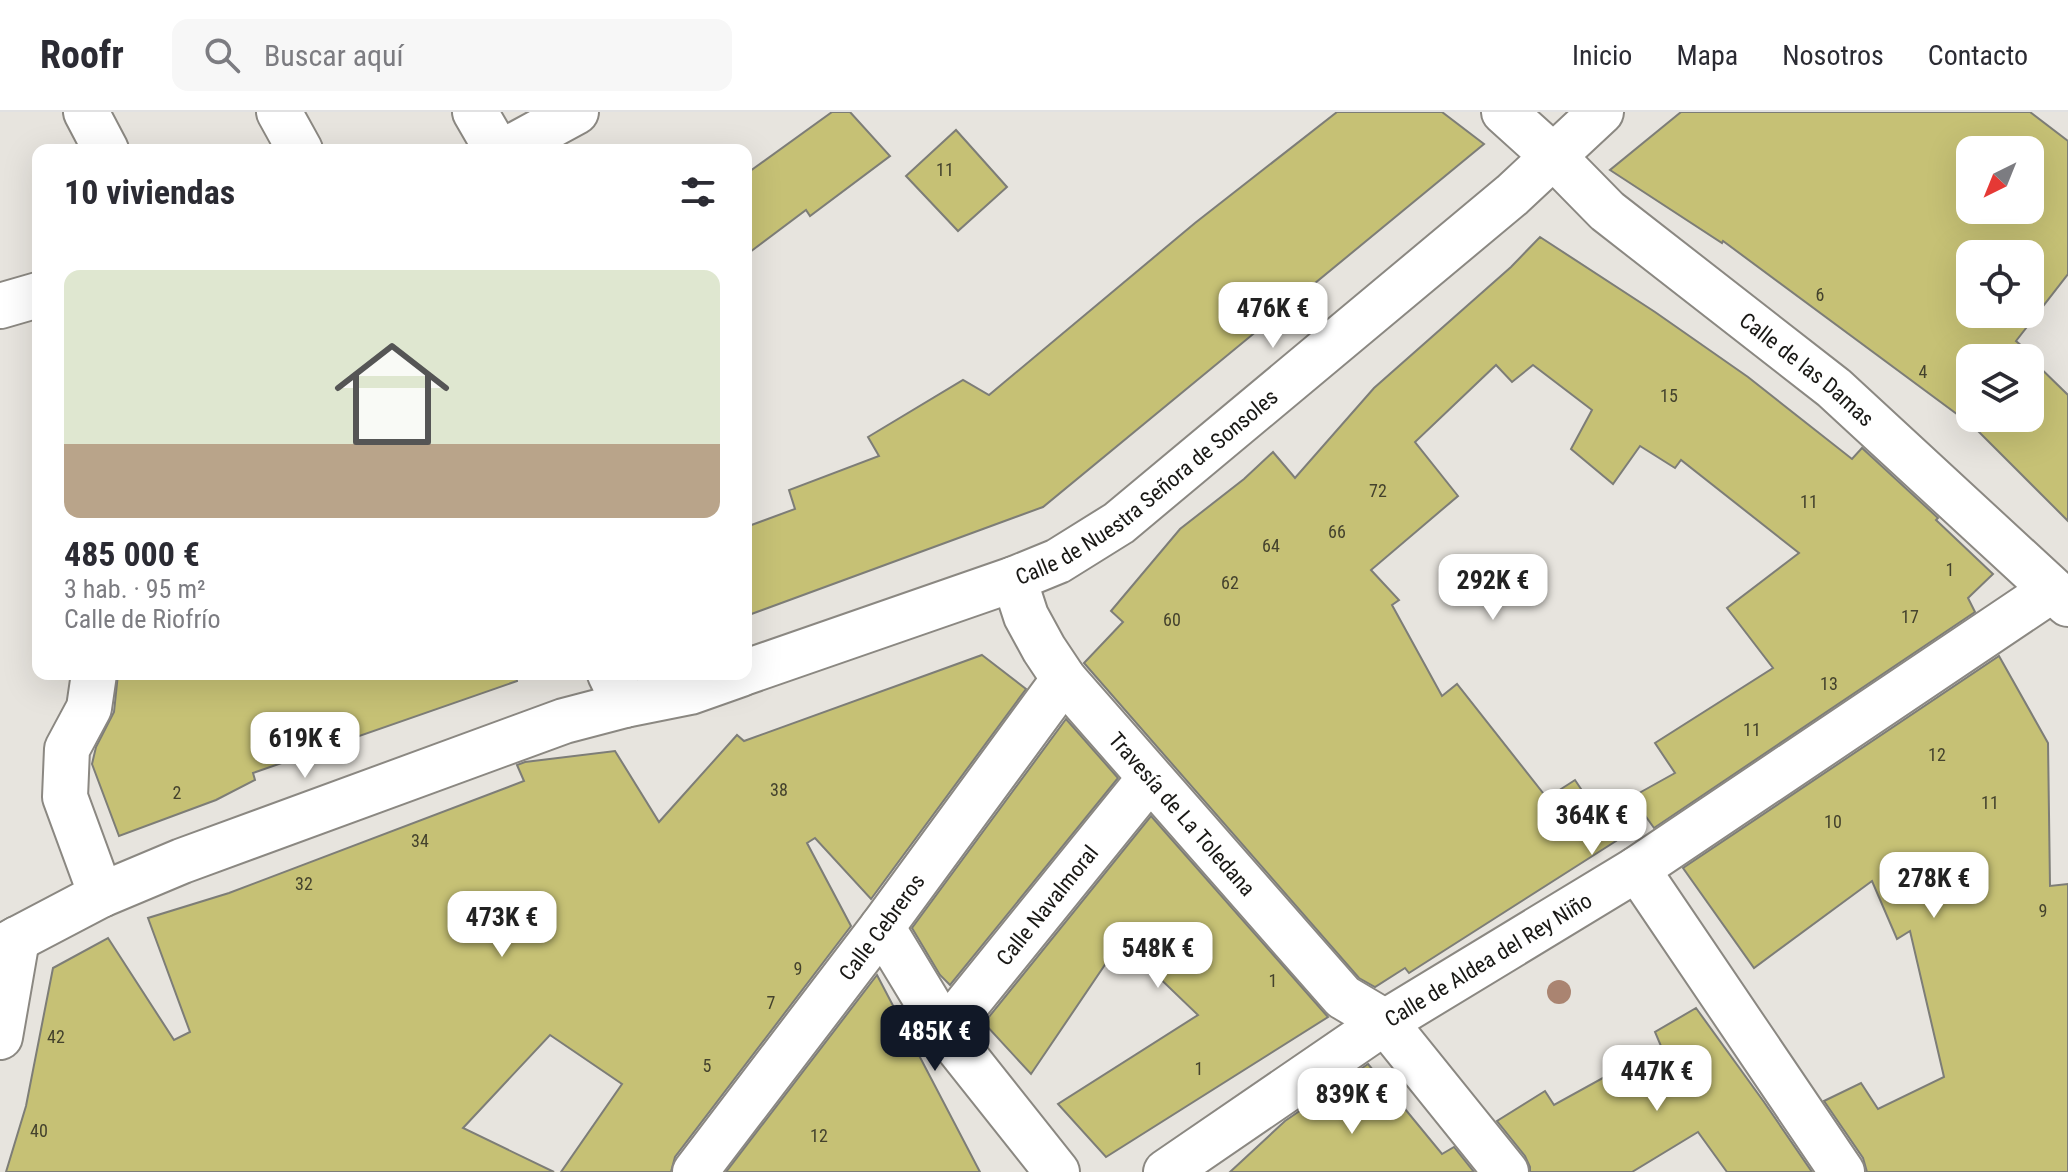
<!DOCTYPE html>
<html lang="es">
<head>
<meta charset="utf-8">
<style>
  body { margin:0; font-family:"Roboto Condensed",sans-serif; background:#f7f7f7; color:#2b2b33; height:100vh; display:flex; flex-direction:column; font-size:30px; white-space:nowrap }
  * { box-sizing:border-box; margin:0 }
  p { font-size:26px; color:#7c7c81 }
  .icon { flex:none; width:44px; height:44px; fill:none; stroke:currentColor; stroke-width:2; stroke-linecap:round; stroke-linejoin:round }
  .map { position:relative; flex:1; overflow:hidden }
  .drawer { position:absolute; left:32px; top:32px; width:720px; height:536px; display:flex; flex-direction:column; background:#fff; border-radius:16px; box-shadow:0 8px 32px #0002 }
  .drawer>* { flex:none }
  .needle { width:52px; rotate:223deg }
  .fabs { position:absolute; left:1956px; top:24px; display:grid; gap:16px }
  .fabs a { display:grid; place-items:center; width:88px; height:88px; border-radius:16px; background:#fff; box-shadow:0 8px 32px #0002; font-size:40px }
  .price { position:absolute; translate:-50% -68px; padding:0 18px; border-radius:16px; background:#fff; color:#222; font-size:26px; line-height:52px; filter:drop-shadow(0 2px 4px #0008) }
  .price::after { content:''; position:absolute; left:50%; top:48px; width:24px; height:18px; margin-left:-12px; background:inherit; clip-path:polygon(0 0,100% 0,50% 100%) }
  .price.selected { background:#111827; color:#fff }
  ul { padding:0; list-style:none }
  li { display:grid; align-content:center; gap:16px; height:424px; padding:0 32px }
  li span { display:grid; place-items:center; height:248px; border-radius:16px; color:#555 }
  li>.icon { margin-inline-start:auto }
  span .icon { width:144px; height:144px; fill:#fffc; stroke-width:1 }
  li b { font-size:34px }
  h2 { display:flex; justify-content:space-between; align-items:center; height:96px; padding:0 32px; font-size:34px }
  header { display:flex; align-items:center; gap:48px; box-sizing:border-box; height:112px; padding:0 40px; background:#fff; border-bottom:2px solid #e1e1e2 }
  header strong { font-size:38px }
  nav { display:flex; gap:44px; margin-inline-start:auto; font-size:28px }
  .search { width:560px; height:72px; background:#f7f7f7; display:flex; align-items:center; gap:20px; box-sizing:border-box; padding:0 28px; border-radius:16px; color:#7c7c81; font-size:30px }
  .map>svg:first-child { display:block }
  .building { fill:#c6c175; stroke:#7d7d77; stroke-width:2; fill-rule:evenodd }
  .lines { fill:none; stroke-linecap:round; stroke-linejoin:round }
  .street-casing { stroke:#8b8882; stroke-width:48 }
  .secondary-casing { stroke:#8b8882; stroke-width:48 }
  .street { stroke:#fff; stroke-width:44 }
  .secondary { stroke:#fff; stroke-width:44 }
  .tree { fill:#aa8471 }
  .labels { text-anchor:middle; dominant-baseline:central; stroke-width:8; stroke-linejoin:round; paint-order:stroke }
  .number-label { font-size:18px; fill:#44422d }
  .street-label { font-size:22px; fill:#191815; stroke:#fff }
</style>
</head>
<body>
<header>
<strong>Roofr</strong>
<div class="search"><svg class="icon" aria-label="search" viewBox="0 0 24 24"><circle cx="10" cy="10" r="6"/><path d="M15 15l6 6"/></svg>Buscar aquí</div>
<nav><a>Inicio</a><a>Mapa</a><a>Nosotros</a><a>Contacto</a></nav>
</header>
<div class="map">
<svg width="2068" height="1060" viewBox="0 0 2068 1060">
  <rect width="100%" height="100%" fill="#e7e4de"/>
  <g class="building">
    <path d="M832,0H850L890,44L810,104L806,98L746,143V62Z"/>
    <path d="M1337,0H1442L1484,32L1043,395L746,504V415L795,397L789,378L879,344L868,325L963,268L989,283L1195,111Z"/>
    <path d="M1681,0H2030L2068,29V162L2016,229L2030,241L2027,243L2068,283V409L1973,314L1723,129L1722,131L1610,58ZM1970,38H2030V98H1970ZM1970,142H2030V202H1970ZM1970,246H2030V306H1970Z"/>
    <path d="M956,18L1007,75L958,119L906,64Z"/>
    <path d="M1540,125L1655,200L1748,265L1852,347L1862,336L1938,406L1936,408L1993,462L1968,486L1975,500L1654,716L1632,685L1675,661L1655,631L1773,556L1727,496L1799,441L1681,348L1675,356L1640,334L1613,372L1571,337L1592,298L1533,253L1512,270L1496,253L1415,330L1458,384L1371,458L1399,488L1392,493L1442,584L1457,572L1547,686L1575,668L1616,729L1409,861L1405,856L1375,875L1359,866L1084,551L1123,510L1111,499L1180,417L1244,367L1273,340L1295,366L1374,276L1511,155Z"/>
    <path d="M982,543L1026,577L871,787L815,726L807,731L851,814L675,1045L671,1060H561L622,972L550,923L463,1016L554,1060H6L26,994L53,856L108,826L174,928L190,920L148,806L229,781L524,669L517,653L525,650L615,639L659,710L737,623L744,629Z"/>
    <path d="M1999,544L2048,631L2050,774L2068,772V1060H1867L1863,1046L1824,989L1861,971L1878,997L1944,965L1910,819L1897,827L1872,769L1754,856L1683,756Z"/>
    <path d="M118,562H516L517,569L253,661L255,668L216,688L119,724L92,652L96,635L114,600Z"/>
    <path d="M1066,607L1118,666L950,873L940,863L912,816Z"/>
    <path d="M1151,704L1328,905L1106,1045L1058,992L1198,903L1121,829L1031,962L984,911Z"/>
    <path d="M877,863L980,1060H726Z"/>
    <path d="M1696,896L1764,990L1812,1060H1727L1698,1020L1632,1060H1530V1055L1525,1044L1497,1009L1545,979L1554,993L1661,934L1655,920Z"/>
    <path d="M1368,952L1442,1042L1454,1035L1474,1060H1230L1285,1009Z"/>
  </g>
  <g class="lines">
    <g class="street-casing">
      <g id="street">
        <path d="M86,0L106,38"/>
        <path d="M279,0L300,38"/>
        <path d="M475,0L497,38"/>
        <path d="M506,38L576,0"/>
        <path d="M0,194L38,183"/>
        <path id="s1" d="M1014,467L1026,504L1044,537L1064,567L1343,885L1385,910L1506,1060"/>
        <path d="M94,562L89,596L67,637L65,685L101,783"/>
        <path d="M610,562L625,593"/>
        <path d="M1637,757L1842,1060"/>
        <path d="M882,815L945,919L1057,1060"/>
        <path id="s2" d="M945,919L1149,667"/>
        <path d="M0,925L17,827"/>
        <path id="s3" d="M695,1060L882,815L1064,567"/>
        <path id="s4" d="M1166,1060L1385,910L1637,757L2052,478"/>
      </g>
    </g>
    <g class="secondary-casing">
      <g id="secondary">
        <path id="s5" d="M1504,0L1554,45L1607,99L1834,276L2068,492"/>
        <path id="s6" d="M746,560L1014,467L1058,449L1119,411L1512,83L1601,0"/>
        <path d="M0,836L101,783L182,749L564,609L625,593L690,580L741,562"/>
      </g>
    </g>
    <use href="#street" class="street"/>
    <use href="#secondary" class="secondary"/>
  </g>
  <circle class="tree" cx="1559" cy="880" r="12"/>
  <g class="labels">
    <g class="number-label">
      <text x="945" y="57">11</text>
      <text x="1820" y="182">6</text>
      <text x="1923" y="259">4</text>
      <text x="1669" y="283">15</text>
      <text x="1378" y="378">72</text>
      <text x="1809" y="389">11</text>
      <text x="1337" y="419">66</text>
      <text x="1271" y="433">64</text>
      <text x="1950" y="457">1</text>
      <text x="1230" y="470">62</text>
      <text x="1910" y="504">17</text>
      <text x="1172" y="507">60</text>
      <text x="1829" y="571">13</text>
      <text x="1752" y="617">11</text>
      <text x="1937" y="642">12</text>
      <text x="779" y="677">38</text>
      <text x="177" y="680">2</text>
      <text x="1990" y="690">11</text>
      <text x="1833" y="709">10</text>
      <text x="420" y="728">34</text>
      <text x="304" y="771">32</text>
      <text x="2043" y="798">9</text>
      <text x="798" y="856">9</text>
      <text x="1273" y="868">1</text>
      <text x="771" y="890">7</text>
      <text x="56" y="924">42</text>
      <text x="707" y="953">5</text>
      <text x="1199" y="956">1</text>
      <text x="39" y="1018">40</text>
      <text x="819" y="1023">12</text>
    </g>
    <g class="street-label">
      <text stroke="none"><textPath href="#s5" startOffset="398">Calle de las Damas</textPath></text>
      <text stroke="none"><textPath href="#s6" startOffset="446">Calle de Nuestra Señora de Sonsoles</textPath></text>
      <text stroke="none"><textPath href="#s1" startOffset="292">Travesía de La Toledana</textPath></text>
      <text stroke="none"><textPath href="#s2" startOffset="162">Calle Navalmoral</textPath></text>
      <text stroke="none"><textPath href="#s3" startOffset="308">Calle Cebreros</textPath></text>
      <text stroke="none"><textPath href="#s4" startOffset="386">Calle de Aldea del Rey Niño</textPath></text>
    </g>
  </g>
</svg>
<div class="fabs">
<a><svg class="needle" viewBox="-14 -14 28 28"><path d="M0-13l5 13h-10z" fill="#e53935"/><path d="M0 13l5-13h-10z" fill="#7c7c81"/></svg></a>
<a><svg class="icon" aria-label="locate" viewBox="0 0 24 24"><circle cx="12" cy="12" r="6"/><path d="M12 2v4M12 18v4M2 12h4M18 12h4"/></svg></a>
<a><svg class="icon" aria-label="layers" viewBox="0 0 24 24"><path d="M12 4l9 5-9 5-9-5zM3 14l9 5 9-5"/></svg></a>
</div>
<b class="price" style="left:1273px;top:238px">476K €</b>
<b class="price" style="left:1493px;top:510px">292K €</b>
<b class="price" style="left:305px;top:668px">619K €</b>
<b class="price" style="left:1592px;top:745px">364K €</b>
<b class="price" style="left:1934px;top:808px">278K €</b>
<b class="price" style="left:502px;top:847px">473K €</b>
<b class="price" style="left:1158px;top:878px">548K €</b>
<b class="price selected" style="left:935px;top:961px">485K €</b>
<b class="price" style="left:1657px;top:1001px">447K €</b>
<b class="price" style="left:1352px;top:1024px">839K €</b>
<section class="drawer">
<h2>10 viviendas<svg class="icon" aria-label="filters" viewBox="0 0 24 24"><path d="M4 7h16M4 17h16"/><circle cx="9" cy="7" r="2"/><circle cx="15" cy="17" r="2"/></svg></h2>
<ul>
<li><span style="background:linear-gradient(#dfe7d0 70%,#b9a48a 0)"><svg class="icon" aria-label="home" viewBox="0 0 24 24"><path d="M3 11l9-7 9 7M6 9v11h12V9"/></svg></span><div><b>485 000 €</b><p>3 hab. · 95 m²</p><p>Calle de Riofrío</p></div></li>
</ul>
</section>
</div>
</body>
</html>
